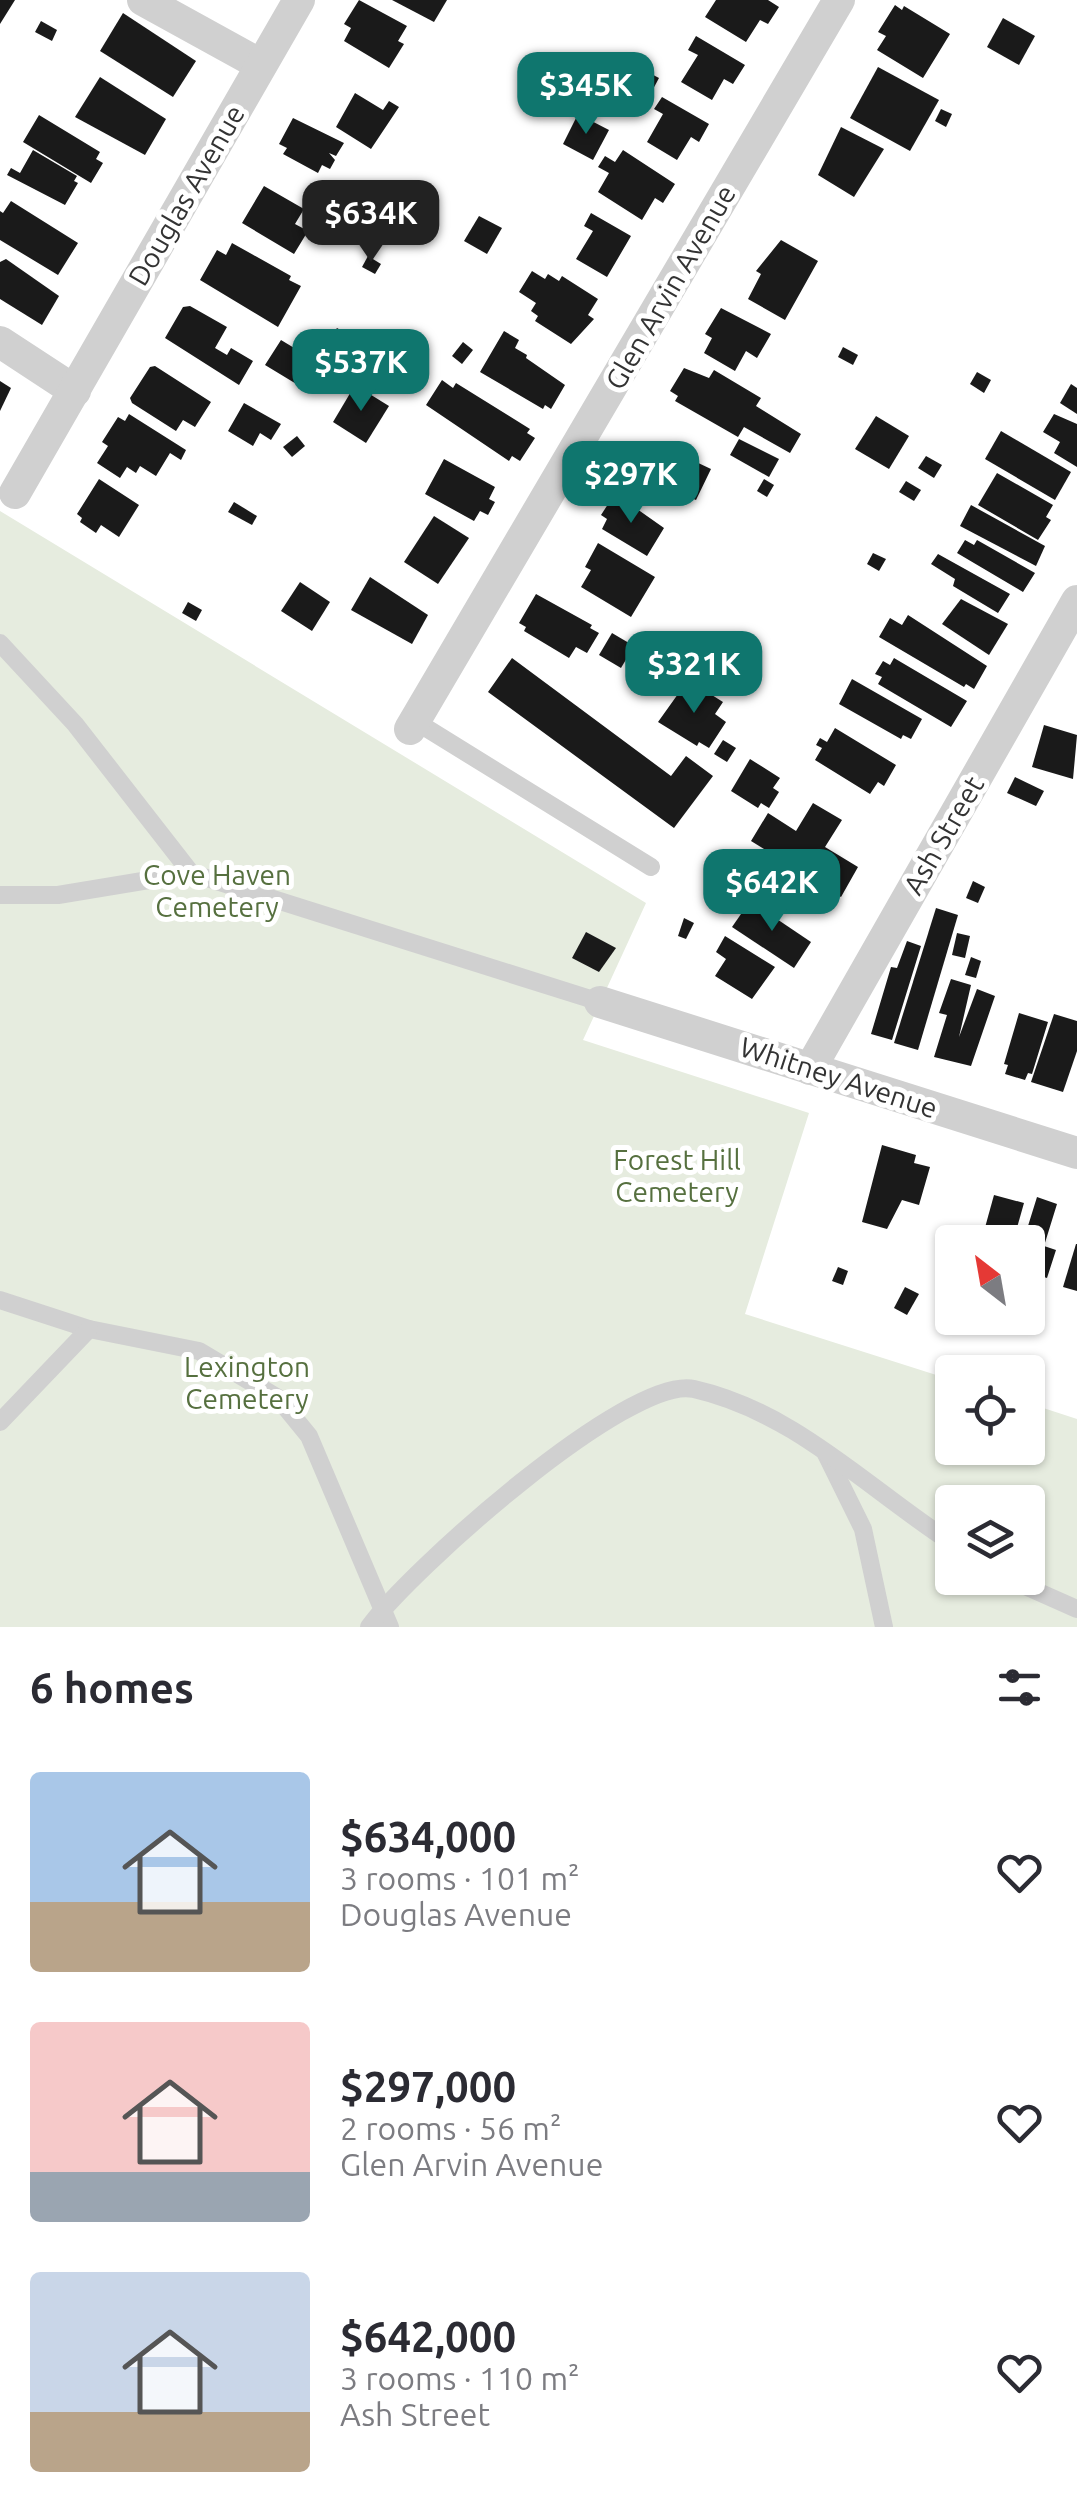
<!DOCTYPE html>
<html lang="en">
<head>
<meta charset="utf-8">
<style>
  body { margin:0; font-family:Ubuntu,sans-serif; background:#f2f2f3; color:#2b2b33; height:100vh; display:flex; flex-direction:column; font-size:38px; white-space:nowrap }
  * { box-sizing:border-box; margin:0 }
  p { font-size:32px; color:#7c7c81 }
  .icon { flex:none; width:55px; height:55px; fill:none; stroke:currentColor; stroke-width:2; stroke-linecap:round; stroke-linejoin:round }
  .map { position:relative; height:1627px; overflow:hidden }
  .panel { display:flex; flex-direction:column; background:#fff; flex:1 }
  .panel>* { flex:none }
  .needle { width:65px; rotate:329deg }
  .fabs { position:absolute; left:935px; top:1225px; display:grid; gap:20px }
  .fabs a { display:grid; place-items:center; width:110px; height:110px; border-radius:10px; background:#fff; box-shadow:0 2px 8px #0004; font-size:50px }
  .price { position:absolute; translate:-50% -85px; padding:0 22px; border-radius:20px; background:#0f766e; color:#fff; font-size:32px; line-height:65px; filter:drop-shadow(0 2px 5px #0008) }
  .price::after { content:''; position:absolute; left:50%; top:60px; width:30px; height:22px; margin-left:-15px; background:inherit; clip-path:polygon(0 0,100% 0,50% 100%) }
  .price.current { background:#222; color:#fff }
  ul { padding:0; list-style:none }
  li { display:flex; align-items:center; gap:30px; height:250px; padding:0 30px }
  li span { display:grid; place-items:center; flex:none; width:280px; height:200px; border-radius:10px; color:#555 }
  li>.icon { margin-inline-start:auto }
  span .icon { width:120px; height:120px; fill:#fffc; stroke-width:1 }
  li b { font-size:42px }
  h2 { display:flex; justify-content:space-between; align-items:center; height:120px; padding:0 30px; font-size:42px }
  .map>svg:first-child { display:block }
  .green { fill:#e6ecdf; fill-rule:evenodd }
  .building { fill:#1a1a1a }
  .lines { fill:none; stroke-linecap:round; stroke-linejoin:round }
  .service { stroke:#d0d0d0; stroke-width:18 }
  .minor { stroke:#d0d0d0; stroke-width:32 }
  .labels { text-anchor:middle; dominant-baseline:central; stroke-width:10; stroke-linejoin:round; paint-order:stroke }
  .street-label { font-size:28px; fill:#333; stroke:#fff }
  .park-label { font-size:28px; fill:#56703f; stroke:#fff }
</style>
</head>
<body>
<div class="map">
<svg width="1077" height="1627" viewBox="0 0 1077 1627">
  <rect width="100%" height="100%" fill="#fff"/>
  <path class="green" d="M0,511L646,903L583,1040L809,1113L745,1314L952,1380V1448H1028V1403L1077,1419V1627H0ZM952,1502H1028V1578H952Z"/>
  <g class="building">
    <path d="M0,0H15L0,24Z"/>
    <path d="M359,0L407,26L398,41L404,44L389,68L344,41L351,28L344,24Z"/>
    <path d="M392,0H447L434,22Z"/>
    <path d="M716,0H768L779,7L768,24L760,20L746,42L705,17Z"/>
    <path d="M895,5L902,10L904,6L950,34L923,78L877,50L886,36L878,32Z"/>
    <path d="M123,13L196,61L173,97L100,51Z"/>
    <path d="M1003,18L1035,36L1019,65L987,47Z"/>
    <path d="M41,21L57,30L52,41L35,32Z"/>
    <path d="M696,36L745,65L733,84L724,79L712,100L681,82L698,55L688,50Z"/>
    <path d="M634,65L659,78L652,91L628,78Z"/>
    <path d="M878,67L939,100L910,151L850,118Z"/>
    <path d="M100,77L166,119L145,155L75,117Z"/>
    <path d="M355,93L383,110L389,101L399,107L371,149L336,127Z"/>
    <path d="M662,97L709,124L699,142L691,137L677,160L647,142L663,114L654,109Z"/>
    <path d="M941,109L952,114L946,127L935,121Z"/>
    <path d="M578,114L609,130L593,160L563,144Z"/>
    <path d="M39,115L100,152L96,159L103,163L91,183L23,142Z"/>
    <path d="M293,118L344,143L336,156L329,153L335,160L330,169L322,165L318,173L283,154L287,148L279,144Z"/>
    <path d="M841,127L884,149L854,197L818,175Z"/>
    <path d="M33,150L77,176L74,181L78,183L65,205L7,175L11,168L20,173Z"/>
    <path d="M623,150L675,184L663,203L655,198L642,220L598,192L609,173L598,167L605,156L615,162Z"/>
    <path d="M264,186L304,209L295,224L308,231L294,254L242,223Z"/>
    <path d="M11,201L78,243L58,275L0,240V211L3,213Z"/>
    <path d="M591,213L631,236L607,277L576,259L593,231L584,226Z"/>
    <path d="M479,216L502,228L487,254L464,241Z"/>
    <path d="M781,240L818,261L785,320L748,299L761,274L756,271Z"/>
    <path d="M232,243L291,276L289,280L301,286L278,327L200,280L217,250L226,255Z"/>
    <path d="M368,256L381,264L375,274L362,267Z"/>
    <path d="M6,259L59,296L42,325L0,299V262Z"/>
    <path d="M532,271L545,279L548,274L559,281L562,276L598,299L588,315L594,319L571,344L535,321L538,316L531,311L536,303L519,292Z"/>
    <path d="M190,306L227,327L215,348L227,355L231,348L253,361L239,385L165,338L183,307Z"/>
    <path d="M721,308L771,334L757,358L746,351L735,371L704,353L712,338L705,334Z"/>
    <path d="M337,328L347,334L339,346L329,339Z"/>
    <path d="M504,331L519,340L515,348L527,355L526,358L565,385L551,409L545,405L543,409L480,372Z"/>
    <path d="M281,340L324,366L315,381L309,377L303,388L265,365Z"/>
    <path d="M463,342L473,350L462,364L452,356Z"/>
    <path d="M843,347L858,355L853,365L838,357Z"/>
    <path d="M155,366L211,402L195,427L183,420L176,431L132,403L130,398L150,367Z"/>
    <path d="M684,368L709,378L714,370L761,398L756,406L801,434L790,453L744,427L738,437L675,401L678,396L670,391Z"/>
    <path d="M977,372L991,380L984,393L970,384Z"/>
    <path d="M442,380L453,388L456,383L530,429L527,433L535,438L520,461L512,456L509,461L426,405Z"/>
    <path d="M0,381L11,388L0,411Z"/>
    <path d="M1071,384L1077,388V414L1060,403Z"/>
    <path d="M355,385L389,406L366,443L333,422Z"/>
    <path d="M244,403L281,424L271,440L260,433L253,446L228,431Z"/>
    <path d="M129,414L186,450L181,460L170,453L156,476L140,466L136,473L127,467L120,478L97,463L108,446L102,442L118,417L125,421Z"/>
    <path d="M1054,414L1077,424V467L1054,453L1060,442L1043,432Z"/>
    <path d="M876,416L909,436L889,469L855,449Z"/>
    <path d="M1001,431L1071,472L1055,500L985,459Z"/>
    <path d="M297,436L305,446L292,457L283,447Z"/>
    <path d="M739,439L779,459L769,477L730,455Z"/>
    <path d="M657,445L684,458L687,451L697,456L694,461L711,469L696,500L642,478Z"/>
    <path d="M926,456L942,465L934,478L918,468Z"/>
    <path d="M444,459L495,487L489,499L495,502L488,515L480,511L474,521L425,494Z"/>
    <path d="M997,473L1053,505L1046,517L1051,520L1038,540L978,505Z"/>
    <path d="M99,479L139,505L119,537L101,525L96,533L80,522L82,518L77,514Z"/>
    <path d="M764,479L774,485L767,497L757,491Z"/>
    <path d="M906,481L921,490L914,501L899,492Z"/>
    <path d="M620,497L664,528L647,556L602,529L607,519L601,515L612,498L617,501Z"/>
    <path d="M234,502L257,516L252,525L228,512Z"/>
    <path d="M971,505L1045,546L1036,566L960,526Z"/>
    <path d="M434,516L469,538L438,584L404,562Z"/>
    <path d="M965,540L974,545L977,540L1035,573L1023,592L957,553Z"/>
    <path d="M598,543L655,577L631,617L581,587L591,570L585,567Z"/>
    <path d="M873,553L886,559L879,571L867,564Z"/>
    <path d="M938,554L1010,594L998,613L953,586L955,579L931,564Z"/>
    <path d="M370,577L428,615L412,644L351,610Z"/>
    <path d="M300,582L330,602L312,631L281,611Z"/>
    <path d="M536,594L592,625L590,628L599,633L587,653L576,647L569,658L524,631L526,627L519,623Z"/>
    <path d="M961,599L1008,624L989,655L942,624Z"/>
    <path d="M188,602L202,610L196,621L182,613Z"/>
    <path d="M908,615L987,666L974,689L966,684L964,687L879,637L890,618L902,625Z"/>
    <path d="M612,633L634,646L621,668L599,655Z"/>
    <path d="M649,647L665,656L657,668L642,658Z"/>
    <path d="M512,658L671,776L686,756L713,776L674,828L488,692Z"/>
    <path d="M894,658L967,701L951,727L878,684L882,677L875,674L883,661L890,665Z"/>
    <path d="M852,679L922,719L911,739L903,735L901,739L839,704Z"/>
    <path d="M688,680L723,702L715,714L726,722L709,748L699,742L697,746L658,722Z"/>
    <path d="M1044,725L1077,735L1073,779L1032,767Z"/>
    <path d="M835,728L896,765L884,786L878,782L870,794L815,760L822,748L816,745L820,738L827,742Z"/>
    <path d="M723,740L736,748L727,762L714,754Z"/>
    <path d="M750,759L780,778L773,788L779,792L769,808L761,803L758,808L731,791Z"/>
    <path d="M1015,777L1044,791L1036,806L1007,793Z"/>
    <path d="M813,803L842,820L825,847L858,867L841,897L751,841L768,813L796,831Z"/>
    <path d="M973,881L985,887L978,903L966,898Z"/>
    <path d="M750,901L811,942L794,968L732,927Z"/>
    <path d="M936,908L958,915L918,1050L894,1043Z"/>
    <path d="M684,918L694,923L686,939L678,936Z"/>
    <path d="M586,932L616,948L599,972L572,958Z"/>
    <path d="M957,933L970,936L965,958L952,955Z"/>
    <path d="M725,936L775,967L752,999L715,976L726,959L716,952Z"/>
    <path d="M907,941L921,946L892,1040L871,1034L891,967L897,968Z"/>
    <path d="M971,957L981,961L976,978L965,975Z"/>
    <path d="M951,979L971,985L959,1037L977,989L995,996L971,1066L934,1057L947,1015L939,1013Z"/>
    <path d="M1019,1013L1048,1022L1032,1074L1028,1073L1025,1080L1005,1074L1008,1065L1004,1064Z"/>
    <path d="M1054,1014L1077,1021V1051L1063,1092L1031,1082Z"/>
    <path d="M882,1145L916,1155L914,1163L930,1167L919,1205L902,1200L887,1229L862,1222Z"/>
    <path d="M994,1195L1024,1203L1013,1242H981Z"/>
    <path d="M1037,1197L1057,1204L1044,1246L1056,1250L1047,1278L1028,1272V1242H1023Z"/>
    <path d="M1076,1244H1077V1291L1063,1287Z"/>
    <path d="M838,1267L848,1271L843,1285L832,1281Z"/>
    <path d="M905,1287L919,1294L907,1315L894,1308Z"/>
  </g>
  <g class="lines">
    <g class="service">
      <path d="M0,643L75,724L191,873L600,1002"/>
      <path d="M415,721L651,867"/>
      <path d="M0,895H58L191,873"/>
      <path d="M0,1300L89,1329L199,1351L278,1398L309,1436L390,1627"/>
      <path d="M0,1422L89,1329"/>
      <path d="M826,1454L863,1529L884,1627"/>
      <path d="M1007,1578L1077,1609"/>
      <path d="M369,1627C407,1573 629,1374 694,1389C795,1412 867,1488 952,1543"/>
    </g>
    <g class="minor">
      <path d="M143,0L261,65"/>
      <path d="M0,342L75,391"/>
      <path d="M15,493L299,0"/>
      <path d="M410,729L839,0"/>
      <path d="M600,1002L1077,1153"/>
      <path d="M810,1069L1077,601"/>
    </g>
  </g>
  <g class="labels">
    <g class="street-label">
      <text transform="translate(186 195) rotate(-60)">Douglas Avenue</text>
      <text transform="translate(670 287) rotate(-60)">Glen Arvin Avenue</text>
      <text transform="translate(943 835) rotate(-60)">Ash Street</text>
      <text transform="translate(839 1077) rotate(18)">Whitney Avenue</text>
    </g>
    <g class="park-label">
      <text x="217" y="874">Cove Haven<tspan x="217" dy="32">Cemetery</tspan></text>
      <text x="677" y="1159">Forest Hill<tspan x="677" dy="32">Cemetery</tspan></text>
      <text x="247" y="1366">Lexington<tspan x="247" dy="32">Cemetery</tspan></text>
    </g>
  </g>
</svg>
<div class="fabs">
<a><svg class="needle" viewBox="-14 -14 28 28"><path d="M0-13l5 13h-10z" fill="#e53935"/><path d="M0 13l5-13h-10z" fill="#7c7c81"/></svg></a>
<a><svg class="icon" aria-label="locate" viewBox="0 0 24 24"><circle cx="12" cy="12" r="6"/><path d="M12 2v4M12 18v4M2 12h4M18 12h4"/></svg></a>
<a><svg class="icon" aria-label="layers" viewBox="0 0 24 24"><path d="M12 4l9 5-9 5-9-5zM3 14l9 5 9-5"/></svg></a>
</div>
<b class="price" style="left:586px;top:137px">$345K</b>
<b class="price current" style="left:371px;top:265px">$634K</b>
<b class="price" style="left:361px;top:414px">$537K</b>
<b class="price" style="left:631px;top:526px">$297K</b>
<b class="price" style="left:694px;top:716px">$321K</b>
<b class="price" style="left:772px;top:934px">$642K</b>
</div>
<section class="panel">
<h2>6 homes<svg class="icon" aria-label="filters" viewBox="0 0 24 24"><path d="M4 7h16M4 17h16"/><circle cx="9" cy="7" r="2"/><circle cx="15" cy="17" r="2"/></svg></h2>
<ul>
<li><span style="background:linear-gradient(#a9c7e8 65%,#b9a48a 0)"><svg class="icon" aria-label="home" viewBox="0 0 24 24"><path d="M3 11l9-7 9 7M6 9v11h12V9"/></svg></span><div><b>$634,000</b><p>3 rooms · 101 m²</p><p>Douglas Avenue</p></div><svg class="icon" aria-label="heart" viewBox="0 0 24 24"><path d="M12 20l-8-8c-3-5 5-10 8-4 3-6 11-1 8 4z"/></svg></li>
<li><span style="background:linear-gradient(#f6c9c9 75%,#9aa5b1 0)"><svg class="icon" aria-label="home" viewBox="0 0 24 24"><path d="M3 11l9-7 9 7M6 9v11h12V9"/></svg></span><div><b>$297,000</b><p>2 rooms · 56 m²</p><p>Glen Arvin Avenue</p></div><svg class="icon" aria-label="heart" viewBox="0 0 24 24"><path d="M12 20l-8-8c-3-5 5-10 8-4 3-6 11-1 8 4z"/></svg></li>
<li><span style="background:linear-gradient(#c9d6e8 70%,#b9a48a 0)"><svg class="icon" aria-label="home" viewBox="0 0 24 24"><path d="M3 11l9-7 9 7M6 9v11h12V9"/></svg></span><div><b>$642,000</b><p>3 rooms · 110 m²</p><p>Ash Street</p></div><svg class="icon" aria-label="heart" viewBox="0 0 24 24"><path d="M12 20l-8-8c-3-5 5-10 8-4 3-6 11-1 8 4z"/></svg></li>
</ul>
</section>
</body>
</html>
